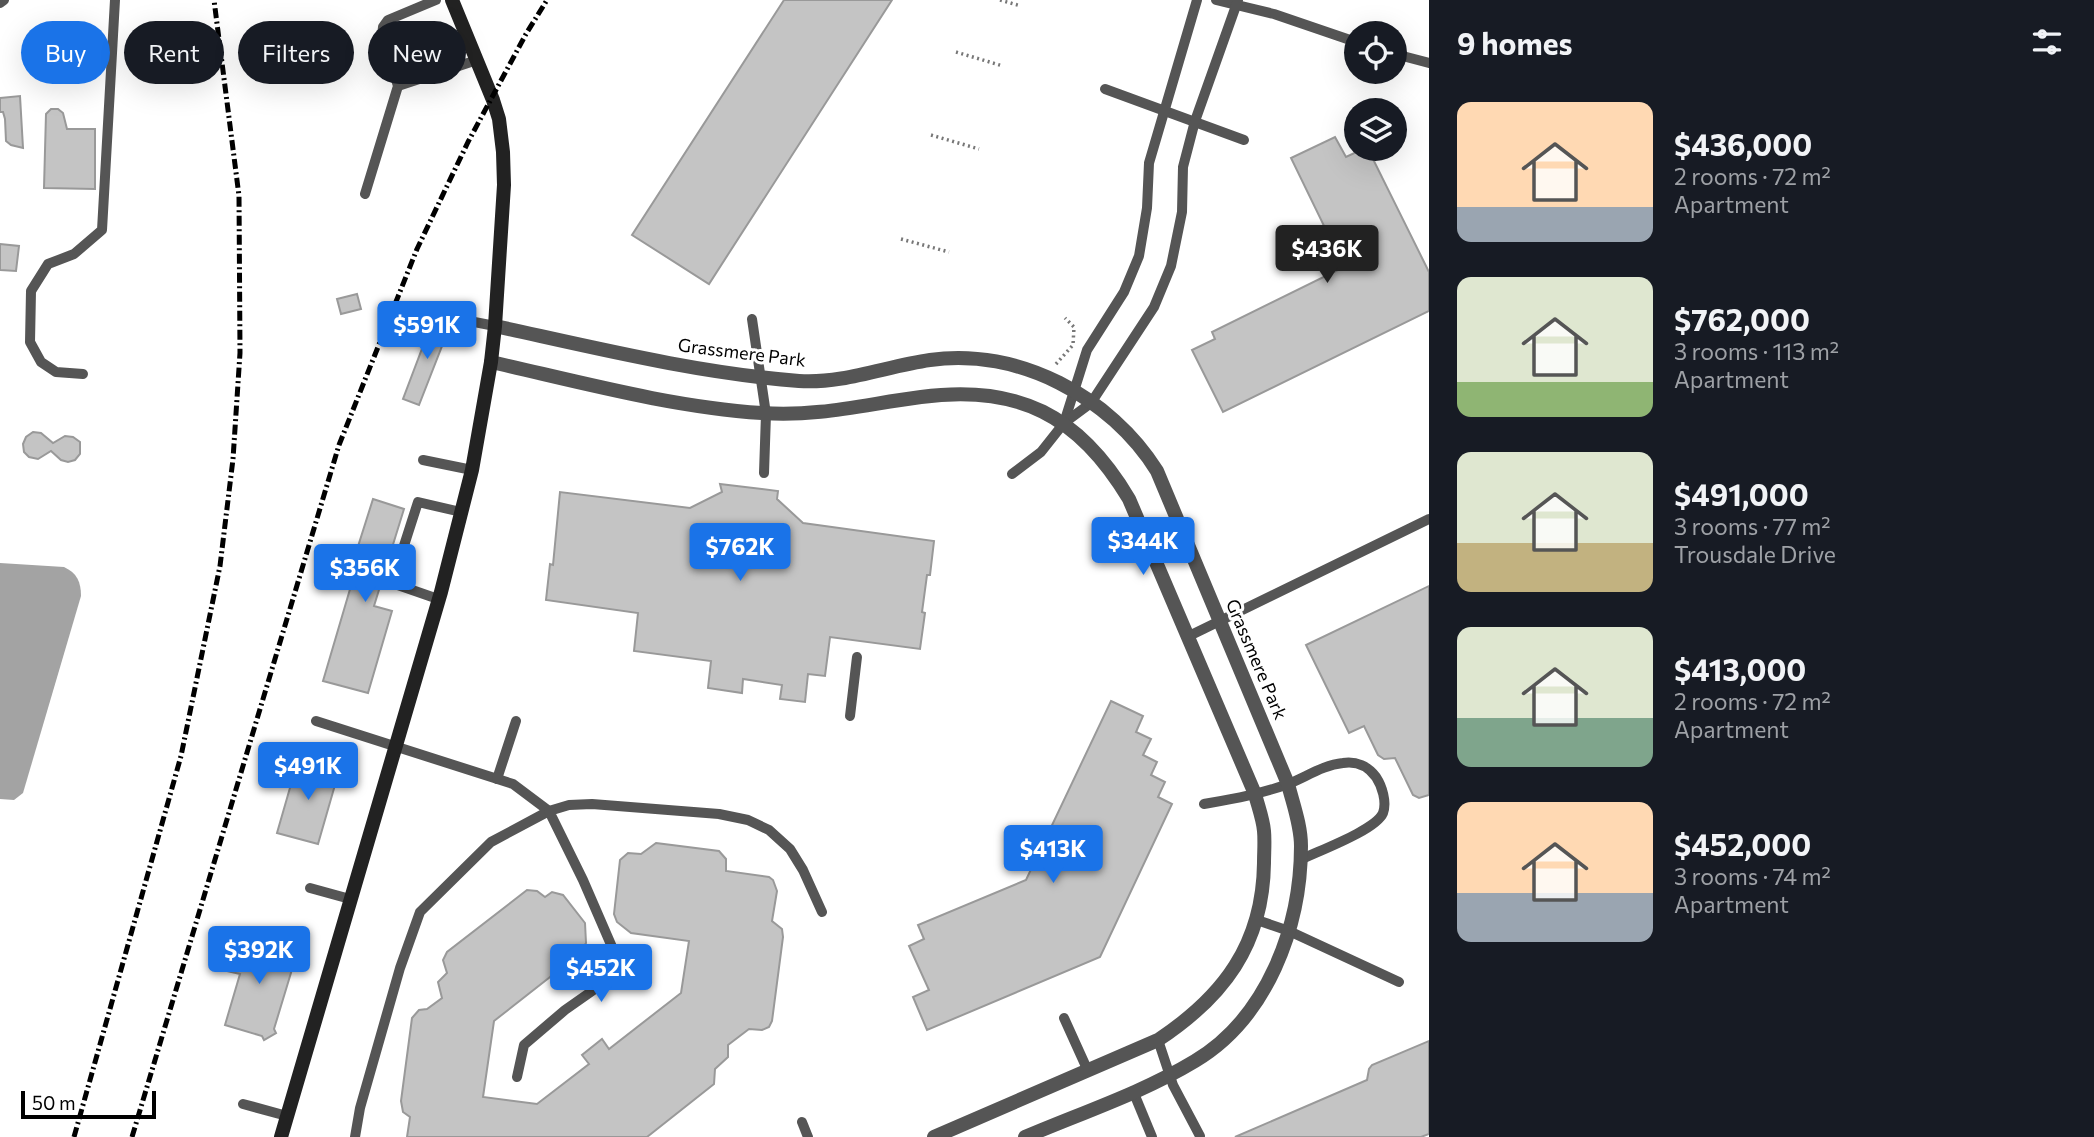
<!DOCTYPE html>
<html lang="en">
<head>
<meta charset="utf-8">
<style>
  body { margin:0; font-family:Commissioner,sans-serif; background:#242831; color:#f1f3f6; height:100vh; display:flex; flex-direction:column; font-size:26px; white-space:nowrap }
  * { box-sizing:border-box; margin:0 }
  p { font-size:23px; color:#9ea1a6 }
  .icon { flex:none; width:38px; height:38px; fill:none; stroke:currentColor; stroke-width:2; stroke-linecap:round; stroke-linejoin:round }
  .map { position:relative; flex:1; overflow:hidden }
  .side { display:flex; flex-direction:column; background:#171b24; width:665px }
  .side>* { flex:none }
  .banner { position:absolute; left:21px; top:21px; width:665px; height:63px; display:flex; gap:14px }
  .fabs { position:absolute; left:1344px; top:21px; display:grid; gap:14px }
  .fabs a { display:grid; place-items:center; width:63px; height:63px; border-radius:50%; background:#171b24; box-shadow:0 7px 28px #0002; font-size:35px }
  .scale { position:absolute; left:21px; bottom:18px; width:135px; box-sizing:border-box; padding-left:7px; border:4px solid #000; border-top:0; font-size:19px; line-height:24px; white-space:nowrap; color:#000; -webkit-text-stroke:5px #fff; paint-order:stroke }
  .price { position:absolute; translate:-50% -60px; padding:0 16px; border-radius:7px; background:#1a73e8; color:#fff; font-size:23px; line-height:46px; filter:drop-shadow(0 2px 4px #0008) }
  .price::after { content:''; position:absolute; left:50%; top:42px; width:21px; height:16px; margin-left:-10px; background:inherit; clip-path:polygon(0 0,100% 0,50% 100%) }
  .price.current { background:#222; color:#fff }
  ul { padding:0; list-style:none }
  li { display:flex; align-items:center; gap:21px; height:175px; padding:0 28px }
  li span { display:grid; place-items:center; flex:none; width:196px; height:140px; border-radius:14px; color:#555 }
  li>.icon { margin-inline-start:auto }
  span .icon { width:84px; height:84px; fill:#fffc; stroke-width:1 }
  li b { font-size:30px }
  h2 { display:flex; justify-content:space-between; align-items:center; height:84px; padding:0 28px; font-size:30px }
  .pill { padding:0 24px; border-radius:32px; background:#171b24; box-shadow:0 7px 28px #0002; font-size:24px; line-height:63px }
  .pill.current { background:#1a73e8; color:#fff }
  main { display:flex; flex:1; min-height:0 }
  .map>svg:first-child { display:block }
  .water { fill:#a3a3a3 }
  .building { fill:#c4c4c4; stroke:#999; stroke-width:2 }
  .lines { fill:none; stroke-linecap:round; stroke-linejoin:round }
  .path { stroke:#777; stroke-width:3.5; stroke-dasharray:2 3.5; stroke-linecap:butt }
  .lane { stroke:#555; stroke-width:10 }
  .street { stroke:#555; stroke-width:14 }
  .secondary { stroke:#222; stroke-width:14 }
  .rail { stroke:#000; stroke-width:5; stroke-dasharray:10 3.5 2 3.5; stroke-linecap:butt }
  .labels { text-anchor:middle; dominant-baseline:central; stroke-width:6; stroke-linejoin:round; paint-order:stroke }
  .street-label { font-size:18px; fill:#000; stroke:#fff }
</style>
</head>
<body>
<main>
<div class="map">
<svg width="1429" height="1137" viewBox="0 0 1429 1137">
  <rect width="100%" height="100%" fill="#fff"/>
  <path class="water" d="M0,563L64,567C77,573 81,582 81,596L23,793L14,800L0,799Z"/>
  <g class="building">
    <path d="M784,0H892L709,284L632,235Z"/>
    <path d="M20,96L23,148L11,145L6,141L5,119L3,112H0V98Z"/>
    <path d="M51,109H58L63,113L67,129H95V189L44,188L46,114Z"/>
    <path d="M1335,137L1346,157L1363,149H1368L1429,272V311L1223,412L1192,350L1215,339L1212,332L1344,267L1291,158Z"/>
    <path d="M0,244L19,246L16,271L0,270Z"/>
    <path d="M357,294L361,309L341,314L337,299Z"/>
    <path d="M434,317L451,323L419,405L403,399Z"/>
    <path d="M33,432L41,433L53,443L65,436L73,437L80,442V454L75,460L68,462L61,460L51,451L38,459L29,457L24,452L23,444L26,437Z"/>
    <path d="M720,484L778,491L777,499L803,523L934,541L930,575H927L922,612L925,613L920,649L830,637L825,676L808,674L805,702L780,699L782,685L743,679L742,693L708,688L711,661L634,651L638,613L546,600L550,564L553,565L560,492L690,508L722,492Z"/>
    <path d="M373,499L404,509L374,606L392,611L368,693L323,681L353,579L348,578Z"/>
    <path d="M1429,586V795L1419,798L1413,795L1395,758L1384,759L1378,755L1364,726L1349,733L1306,645Z"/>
    <path d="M1111,701L1143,716L1136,732L1151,739L1143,755L1157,762L1151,775L1165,782L1158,797L1172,804L1100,957L927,1030L913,997L929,990L909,946L924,939L918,925L1026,880Z"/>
    <path d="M298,760L339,771L318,844L277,833Z"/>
    <path d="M656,843L719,851L726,859V871L769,877L773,880L777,891L772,921L782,929L783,937L772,1021L769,1027L762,1030L749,1029L728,1045V1057L715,1069L714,1084L647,1137H407L410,1117L403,1112L401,1101L412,1018L419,1010L427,1009L442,998L438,982L447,973L443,960L447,952L527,890L537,891L545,897L552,892L563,895L585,923L586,943L578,955L494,1021L483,1097L537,1104L589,1064L582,1055L602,1039L609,1049L681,993L689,941L631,933L617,922L614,914L620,860L628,853L641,854Z"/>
    <path d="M237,939L249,942L250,940L297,953L274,1029L276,1033L264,1040L262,1036L225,1025L240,974L227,971Z"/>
    <path d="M1429,1041V1134L1421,1137H1235L1367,1080L1369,1069L1372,1065Z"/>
  </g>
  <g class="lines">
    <g class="path">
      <path d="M1000,0L1021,6"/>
      <path d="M956,52L1003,66"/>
      <path d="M931,135L979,149"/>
      <path d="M901,239L949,252"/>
      <path d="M1056,364L1073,345L1074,327L1065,318"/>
    </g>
    <g class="lane">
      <path d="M1216,0L1274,14L1356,42"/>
      <path d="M0,3L4,0"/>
      <path d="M1395,54L1429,63"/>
      <path d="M398,86L477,60"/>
      <path d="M1105,89L1244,140"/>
      <path d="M365,194L398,86L382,35L383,27L388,20L436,0"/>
      <path d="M752,319L766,414L764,473"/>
      <path d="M464,320L495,326"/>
      <path d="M83,374L56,372L41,362L30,342L31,291L48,264L74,254L102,230L115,0"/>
      <path d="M1064,423L1087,350L1124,292L1139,256L1147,208L1149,163L1197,0"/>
      <path d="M423,460L472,470"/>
      <path d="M1012,474L1041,452L1064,423L1091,403L1154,307L1171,266L1182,212L1183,167L1195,121L1238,0"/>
      <path d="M438,599L392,583L418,502L461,512"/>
      <path d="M1187,637L1429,519"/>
      <path d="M850,716L857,657"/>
      <path d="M316,721L513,784L549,811L491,842L420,912L400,968L360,1108L355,1137"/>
      <path d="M497,779L516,721"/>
      <path d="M1204,804C1232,799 1261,794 1288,784C1306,777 1323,765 1343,763C1356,761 1368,766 1376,777C1382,786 1387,802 1383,813C1376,830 1318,851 1300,860"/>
      <path d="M310,888L350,899"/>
      <path d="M1257,920L1289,931L1399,982"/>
      <path d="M1064,1018L1088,1071"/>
      <path d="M1158,1040L1173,1085L1200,1136"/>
      <path d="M517,1077L524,1045L565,1010L622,970L583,880L549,811L569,805L592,804L719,814L748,820L769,830L790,849L803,870L822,912"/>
      <path d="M1133,1091L1152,1137"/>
      <path d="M243,1104L287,1116"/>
      <path d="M802,1122L808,1137"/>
    </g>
    <g class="street">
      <path d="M495,326C596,348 697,373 799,381C843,384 887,366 930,360C1018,347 1111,397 1157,471L1288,784C1293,804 1301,825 1301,846C1301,927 1267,1018 1195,1061C1142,1093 1081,1113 1025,1137"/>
      <path d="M491,362C580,382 671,407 762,413C819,417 866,404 921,397C1018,384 1079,415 1129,499L1255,794C1258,806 1263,819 1264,831C1265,841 1264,853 1264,863C1263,945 1223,997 1158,1040L934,1137"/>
    </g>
    <path class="secondary" d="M281,1137L441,592L472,470L491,362L495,326L504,185L503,152L499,119L493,100L452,0"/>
    <g class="rail">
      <path d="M74,1137L181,756L220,566L233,459L240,353L239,196L214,0"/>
      <path d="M132,1137L339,445L417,249L468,142L526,34L547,0"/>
    </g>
  </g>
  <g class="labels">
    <g class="street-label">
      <text transform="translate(742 352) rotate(7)">Grassmere Park</text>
      <text transform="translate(1257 659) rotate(67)">Grassmere Park</text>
    </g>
  </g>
</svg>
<div class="fabs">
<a><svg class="icon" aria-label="locate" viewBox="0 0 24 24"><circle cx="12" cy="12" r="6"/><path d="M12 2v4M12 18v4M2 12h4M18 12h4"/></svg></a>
<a><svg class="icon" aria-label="layers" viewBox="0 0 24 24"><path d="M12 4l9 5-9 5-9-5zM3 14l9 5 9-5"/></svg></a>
</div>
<div class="scale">50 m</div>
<b class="price current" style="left:1327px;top:285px">$436K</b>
<b class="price" style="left:427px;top:361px">$591K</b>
<b class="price" style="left:1143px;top:577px">$344K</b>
<b class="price" style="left:740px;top:583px">$762K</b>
<b class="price" style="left:365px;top:604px">$356K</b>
<b class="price" style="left:308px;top:802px">$491K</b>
<b class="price" style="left:1053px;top:885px">$413K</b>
<b class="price" style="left:259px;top:986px">$392K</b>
<b class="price" style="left:601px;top:1004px">$452K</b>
<div class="banner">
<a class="pill current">Buy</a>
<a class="pill">Rent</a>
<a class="pill">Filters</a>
<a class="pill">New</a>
</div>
</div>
<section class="side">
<h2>9 homes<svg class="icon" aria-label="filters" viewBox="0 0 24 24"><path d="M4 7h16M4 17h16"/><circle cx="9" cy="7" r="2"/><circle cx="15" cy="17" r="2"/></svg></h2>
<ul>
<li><span style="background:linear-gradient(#ffd9b3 75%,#9aa5b1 0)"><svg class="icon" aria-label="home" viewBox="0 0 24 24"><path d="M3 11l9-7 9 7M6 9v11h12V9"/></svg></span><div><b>$436,000</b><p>2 rooms · 72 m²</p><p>Apartment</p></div></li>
<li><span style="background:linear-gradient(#dfe7d0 75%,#8fb573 0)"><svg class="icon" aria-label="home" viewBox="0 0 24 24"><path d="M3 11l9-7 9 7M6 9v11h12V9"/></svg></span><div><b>$762,000</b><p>3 rooms · 113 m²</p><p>Apartment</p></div></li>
<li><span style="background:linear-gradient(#dfe7d0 65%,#c2b280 0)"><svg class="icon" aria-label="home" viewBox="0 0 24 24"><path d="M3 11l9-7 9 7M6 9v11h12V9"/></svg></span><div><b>$491,000</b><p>3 rooms · 77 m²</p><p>Trousdale Drive</p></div></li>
<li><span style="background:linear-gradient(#dfe7d0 65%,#7fa58c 0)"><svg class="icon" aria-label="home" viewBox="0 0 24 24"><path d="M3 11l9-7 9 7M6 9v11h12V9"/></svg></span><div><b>$413,000</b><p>2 rooms · 72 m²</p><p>Apartment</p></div></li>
<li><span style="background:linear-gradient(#ffd9b3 65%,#9aa5b1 0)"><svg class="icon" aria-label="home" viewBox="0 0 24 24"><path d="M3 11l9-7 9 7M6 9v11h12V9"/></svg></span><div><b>$452,000</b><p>3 rooms · 74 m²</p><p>Apartment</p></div></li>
</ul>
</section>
</main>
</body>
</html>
